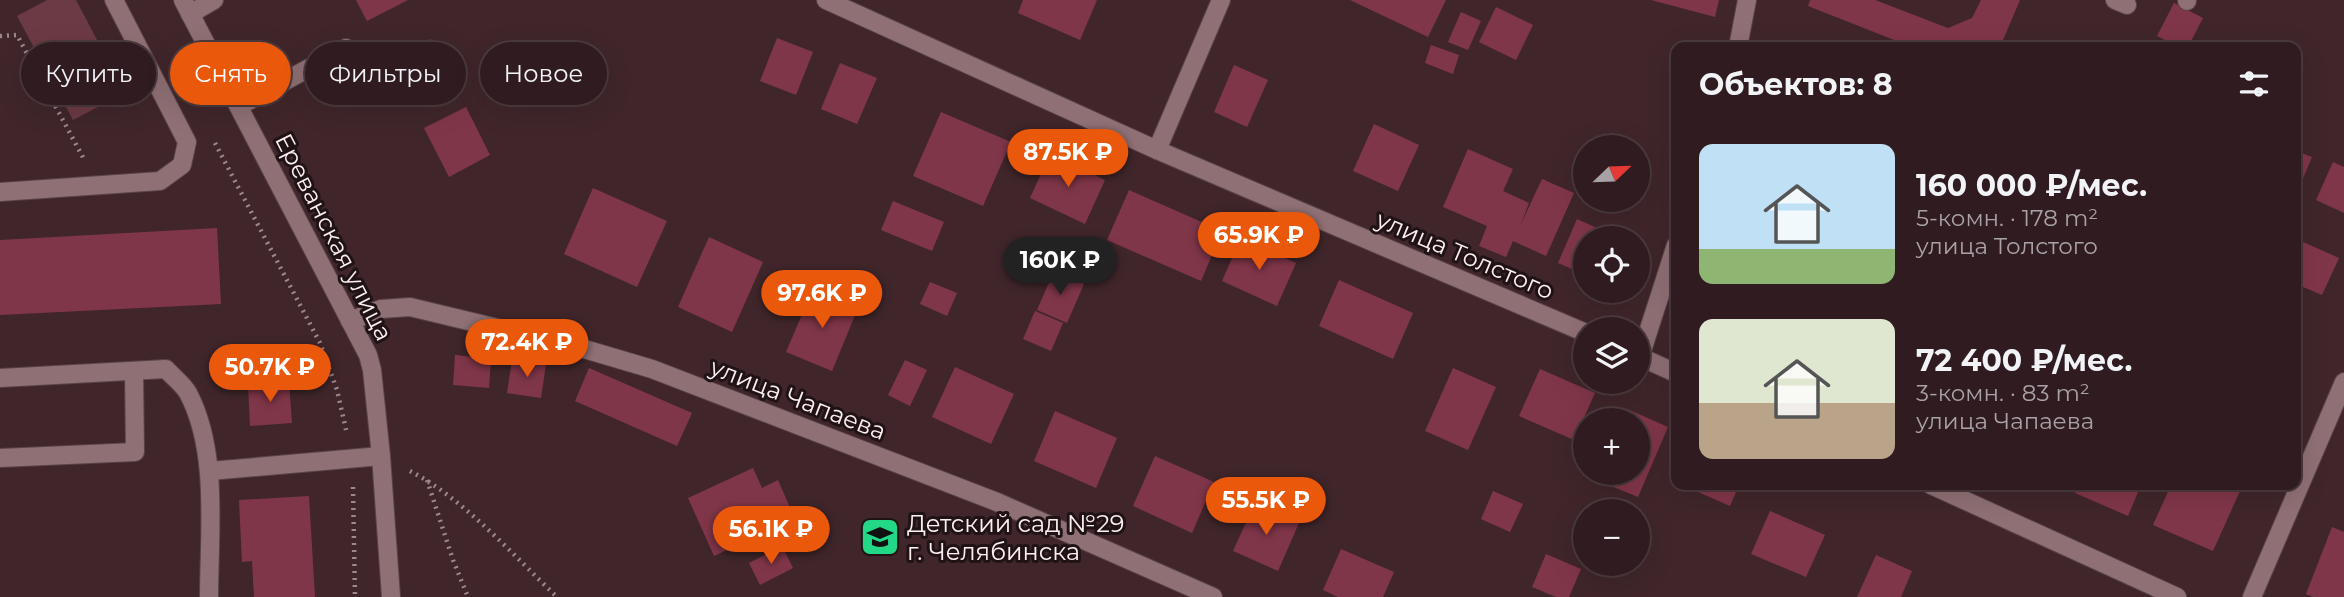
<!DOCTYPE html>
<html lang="ru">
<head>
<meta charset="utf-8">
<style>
  body { margin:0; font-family:Montserrat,sans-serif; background:#382529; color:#f1f3f6; height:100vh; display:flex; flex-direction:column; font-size:26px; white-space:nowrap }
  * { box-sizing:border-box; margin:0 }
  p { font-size:23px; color:#a8a1a5 }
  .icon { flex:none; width:38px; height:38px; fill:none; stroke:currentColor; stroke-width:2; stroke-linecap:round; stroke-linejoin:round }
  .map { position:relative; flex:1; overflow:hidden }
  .panel { position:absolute; left:1671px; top:42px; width:630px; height:448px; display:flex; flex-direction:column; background:#301c20; border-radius:14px; box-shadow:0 7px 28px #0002,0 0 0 2px #4b3a3e }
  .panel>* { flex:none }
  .banner { position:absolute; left:21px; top:42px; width:665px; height:63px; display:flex; gap:14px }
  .needle { width:46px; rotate:67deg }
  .fabs { position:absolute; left:1573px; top:135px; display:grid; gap:14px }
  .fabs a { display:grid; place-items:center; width:77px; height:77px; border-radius:50%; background:#301c20; box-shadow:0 7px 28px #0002,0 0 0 2px #4b3a3e; font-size:35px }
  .price { position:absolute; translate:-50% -60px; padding:0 16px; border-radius:24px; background:#ea580c; color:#fff; font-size:23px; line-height:46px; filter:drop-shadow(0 2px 4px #0008) }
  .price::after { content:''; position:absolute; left:50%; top:42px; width:21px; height:16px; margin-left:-10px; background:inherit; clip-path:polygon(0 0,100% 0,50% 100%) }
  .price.selected { background:#222; color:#fff }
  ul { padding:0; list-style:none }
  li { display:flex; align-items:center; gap:21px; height:175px; padding:0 28px }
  li span { display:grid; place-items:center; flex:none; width:196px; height:140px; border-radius:14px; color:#555 }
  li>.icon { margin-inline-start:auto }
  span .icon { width:84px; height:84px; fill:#fffc; stroke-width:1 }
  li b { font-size:30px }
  h2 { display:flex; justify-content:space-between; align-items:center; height:84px; padding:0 28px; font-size:30px }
  .tag { padding:0 24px; border-radius:32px; background:#301c20; box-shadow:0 7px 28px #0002,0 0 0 2px #4b3a3e; font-size:24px; line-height:63px }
  .tag.selected { background:#ea580c; color:#fff }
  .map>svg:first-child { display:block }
  .grass { fill:#6c3a45 }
  .building { fill:#803649 }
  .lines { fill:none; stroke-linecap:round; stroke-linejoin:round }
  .minor-casing { stroke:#594448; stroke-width:20 }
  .path { stroke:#9d888c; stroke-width:4.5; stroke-dasharray:2 5; stroke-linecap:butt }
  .minor { stroke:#8f7075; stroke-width:18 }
  .labels { text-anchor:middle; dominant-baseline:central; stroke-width:6; stroke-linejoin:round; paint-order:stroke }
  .street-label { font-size:24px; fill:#fdeef1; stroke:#1f1315 }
  .poi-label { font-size:24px; fill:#fdeef1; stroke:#1f1315; text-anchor:start }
</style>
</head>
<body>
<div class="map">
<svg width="2344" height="597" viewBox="0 0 2344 597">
  <rect width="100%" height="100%" fill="#40262b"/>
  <path class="grass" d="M47,0H76L125,93L73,120L17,16Z"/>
  <g class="building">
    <path d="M356,0H408L367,21Z"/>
    <path d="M1023,0H1097L1080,40L1018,13Z"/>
    <path d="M1350,0H1446L1428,37Z"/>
    <path d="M1651,0H1719L1715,17Z"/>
    <path d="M1810,0H1875L1948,28L1972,18L1981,0H2020L2000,47H1912L1808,6Z"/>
    <path d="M2174,3L2203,18L2188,47H2179L2157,36Z"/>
    <path d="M1496,7L1533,25L1516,60L1479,42Z"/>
    <path d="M1461,12L1481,21L1468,50L1448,42Z"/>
    <path d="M777,38L813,52L796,95L760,81Z"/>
    <path d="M431,39L448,72L404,93L388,61Z"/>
    <path d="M1431,45L1459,55L1453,74L1425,63Z"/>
    <path d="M840,63L877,78L857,124L821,109Z"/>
    <path d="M1234,65L1268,80L1247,127L1214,112Z"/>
    <path d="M466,107L490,155L449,177L424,128Z"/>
    <path d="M941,112L1011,142L983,206L913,176Z"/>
    <path d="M1374,124L1419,145L1398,191L1353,171Z"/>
    <path d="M1468,149L1513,169L1503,191L1529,203L1520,226L1542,179L1574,193L1546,256L1513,241L1506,257L1479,246L1487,226L1443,207Z"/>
    <path d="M2296,151L2312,157L2296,195Z"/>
    <path d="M1050,154L1105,180L1085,224L1030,198Z"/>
    <path d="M2333,162L2344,167V213L2316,200Z"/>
    <path d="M593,188L667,221L637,287L564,254Z"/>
    <path d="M1129,190L1222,231L1201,281L1107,240Z"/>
    <path d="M893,201L944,222L932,251L881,230Z"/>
    <path d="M1577,219L1619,238H1586V275L1558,263Z"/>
    <path d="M217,228L221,304L0,315V240Z"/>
    <path d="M709,237L763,262L732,332L678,307Z"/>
    <path d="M1241,238L1296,263L1277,306L1222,281Z"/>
    <path d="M2301,241L2339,258L2322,295L2296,284V252Z"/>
    <path d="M1054,271L1084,284L1067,323L1037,310Z"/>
    <path d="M1339,280L1413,313L1393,359L1319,326Z"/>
    <path d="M930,282L957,293L947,316L920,304Z"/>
    <path d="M813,289L858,308L832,371L786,352Z"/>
    <path d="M1035,311L1063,323L1051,351L1023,339Z"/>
    <path d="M455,355L491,359L489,388L453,385Z"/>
    <path d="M512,360L546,364L541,398L507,393Z"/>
    <path d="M905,360L927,370L910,406L888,395Z"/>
    <path d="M955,367L1014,394L991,444L932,417Z"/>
    <path d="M589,368L692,413L677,446L575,401Z"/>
    <path d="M1453,368L1496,387L1468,450L1425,431Z"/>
    <path d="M1540,369L1595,393L1574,440L1519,416Z"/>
    <path d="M289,381L292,423L250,426L248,384Z"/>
    <path d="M1625,408L1668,427L1638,497L1594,479L1597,472H1638V420H1620Z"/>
    <path d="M1055,411L1117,438L1096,488L1034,461Z"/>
    <path d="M1155,456L1214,482L1192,533L1133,506Z"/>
    <path d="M753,468L762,488L778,480L795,519L714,556L688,498Z"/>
    <path d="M1682,485H1739L1730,506Z"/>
    <path d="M2079,485H2141L2128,516L2075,493Z"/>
    <path d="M2171,485H2225L2240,491L2213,551L2153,525Z"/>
    <path d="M1493,491L1523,504L1510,532L1481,519Z"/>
    <path d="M309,496L315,597H254L252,561L242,562L239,500Z"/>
    <path d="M1255,503L1299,523L1278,571L1233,551Z"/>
    <path d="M1770,511L1825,535L1806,577L1751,554Z"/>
    <path d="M2332,527L2344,532V597H2313L2306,594Z"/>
    <path d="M782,546L793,568L760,585L749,563Z"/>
    <path d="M1341,549L1394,572L1383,597H1338L1323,590Z"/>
    <path d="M1546,554L1581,569L1569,597H1556L1532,587Z"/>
    <path d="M1876,555L1912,571L1901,597H1857Z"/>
  </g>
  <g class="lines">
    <g class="minor-casing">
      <g id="minor">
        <path d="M183,0L368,355L372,370L381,456L391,597"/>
        <path d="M826,0L1157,150L1586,333"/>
        <path d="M2115,0L2127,5"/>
        <path d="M2187,1V0"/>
        <path d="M190,14L214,0"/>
        <path d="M1738,47L1747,0"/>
        <path d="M239,106L346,48"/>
        <path d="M1157,150L1221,0"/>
        <path d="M0,192L160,181L182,165L187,142L114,0"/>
        <path d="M350,321L381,309L410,307L581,348L652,369L997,502L1213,597"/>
        <path d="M1638,356L1676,373"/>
        <path d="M1640,357L1676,245"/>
        <path d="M0,378L166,369C173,377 183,384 188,393C219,451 209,533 209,597"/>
        <path d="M0,458L135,452L134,371"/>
        <path d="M210,471L381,456"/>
        <path d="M1931,485L2177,597"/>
        <path d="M2252,597L2344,382"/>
      </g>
    </g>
    <g class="path">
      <path d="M0,36L17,35L85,161"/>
      <path d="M215,143L320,343L337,390L347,434"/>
      <path d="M410,471C463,498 514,556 557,597"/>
      <path d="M427,480L453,560L468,597"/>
      <path d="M353,487L355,597"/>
    </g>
    <use href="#minor" class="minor"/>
  </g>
  <defs>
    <g id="school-square" transform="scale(2.0125)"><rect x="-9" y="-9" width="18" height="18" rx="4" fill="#22d887" stroke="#1f1315"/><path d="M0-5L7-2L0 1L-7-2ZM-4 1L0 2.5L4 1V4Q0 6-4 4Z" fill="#111"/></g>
  </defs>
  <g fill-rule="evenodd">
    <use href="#school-square" x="880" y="537"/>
  </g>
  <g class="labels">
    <g class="street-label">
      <text transform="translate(334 237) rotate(63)">Ереванская улица</text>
      <text transform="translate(1465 255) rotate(23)">улица Толстого</text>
      <text transform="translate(798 399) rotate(21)">улица Чапаева</text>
    </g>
    <g class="poi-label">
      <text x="907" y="523">Детский сад №29<tspan x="907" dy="28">г. Челябинска</tspan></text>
    </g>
  </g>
</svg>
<div class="fabs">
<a><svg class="needle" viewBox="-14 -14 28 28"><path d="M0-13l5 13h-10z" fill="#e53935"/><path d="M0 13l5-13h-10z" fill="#a8a1a5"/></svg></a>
<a><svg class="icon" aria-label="locate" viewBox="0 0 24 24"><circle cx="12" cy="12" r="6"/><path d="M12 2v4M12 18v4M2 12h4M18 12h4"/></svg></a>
<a><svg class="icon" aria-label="layers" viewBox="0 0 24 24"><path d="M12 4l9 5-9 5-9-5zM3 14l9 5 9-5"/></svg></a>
<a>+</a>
<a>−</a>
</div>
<b class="price" style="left:1068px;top:189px">87.5K ₽</b>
<b class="price" style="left:1259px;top:272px">65.9K ₽</b>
<b class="price selected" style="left:1060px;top:297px">160K ₽</b>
<b class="price" style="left:822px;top:330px">97.6K ₽</b>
<b class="price" style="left:527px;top:379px">72.4K ₽</b>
<b class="price" style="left:270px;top:404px">50.7K ₽</b>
<b class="price" style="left:1266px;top:537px">55.5K ₽</b>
<b class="price" style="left:771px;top:566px">56.1K ₽</b>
<div class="banner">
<a class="tag">Купить</a>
<a class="tag selected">Снять</a>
<a class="tag">Фильтры</a>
<a class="tag">Новое</a>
</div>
<section class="panel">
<h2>Объектов: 8<svg class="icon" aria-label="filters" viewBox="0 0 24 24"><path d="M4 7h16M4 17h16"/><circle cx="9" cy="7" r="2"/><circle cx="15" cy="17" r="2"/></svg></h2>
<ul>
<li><span style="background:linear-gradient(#bfe0f5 75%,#8fb573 0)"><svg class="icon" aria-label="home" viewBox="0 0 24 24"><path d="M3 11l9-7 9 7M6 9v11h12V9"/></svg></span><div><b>160 000 ₽/мес.</b><p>5-комн. · 178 m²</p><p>улица Толстого</p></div></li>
<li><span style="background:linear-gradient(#dfe7d0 60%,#b9a48a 0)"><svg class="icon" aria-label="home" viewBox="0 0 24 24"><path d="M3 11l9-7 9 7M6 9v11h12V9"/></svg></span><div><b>72 400 ₽/мес.</b><p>3-комн. · 83 m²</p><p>улица Чапаева</p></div></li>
</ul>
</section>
</div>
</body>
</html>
